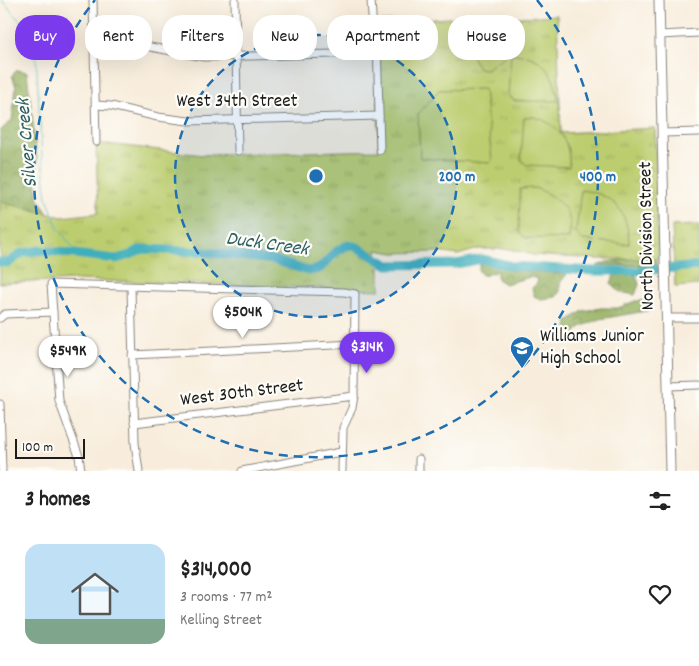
<!DOCTYPE html>
<html lang="en">
<head>
<meta charset="utf-8">
<style>
  body { margin:0; font-family:Dekko,sans-serif; background:#f2f2f2; color:#222; height:100vh; display:flex; flex-direction:column; font-size:19px; white-space:nowrap }
  * { box-sizing:border-box; margin:0 }
  p { font-size:16px; color:#767676 }
  .icon { flex:none; width:28px; height:28px; fill:none; stroke:currentColor; stroke-width:2; stroke-linecap:round; stroke-linejoin:round }
  .map { position:relative; height:471px; overflow:hidden }
  .side { display:flex; flex-direction:column; background:#fff; flex:1 }
  .side>* { flex:none }
  .top-card { position:absolute; left:15px; top:15px; width:670px; height:45px; display:flex; gap:10px }
  .scale { position:absolute; left:15px; bottom:12px; width:70px; box-sizing:border-box; padding-left:5px; border:2px solid #1c1c1c; border-top:0; font-size:14px; line-height:18px; white-space:nowrap; color:#1c1c1c; -webkit-text-stroke:4px #fdfcf7; paint-order:stroke }
  .price { position:absolute; translate:-50% -42px; padding:0 11px; border-radius:18px; background:#fff; color:#222; font-size:16px; line-height:32px; filter:drop-shadow(0 1px 2px #0008) }
  .price::after { content:''; position:absolute; left:50%; top:30px; width:15px; height:11px; margin-left:-8px; background:inherit; clip-path:polygon(0 0,100% 0,50% 100%) }
  .price.selected { background:#7c3aed; color:#fff }
  ul { padding:0; list-style:none }
  li { display:flex; align-items:center; gap:15px; height:125px; padding:0 25px }
  li+li { border-top:1px solid #e0e0e0 }
  li span { display:grid; place-items:center; flex:none; width:140px; height:100px; border-radius:15px; color:#555 }
  li>.icon { margin-inline-start:auto }
  span .icon { width:60px; height:60px; fill:#fffc; stroke-width:1 }
  li b { font-size:21px }
  h2 { display:flex; justify-content:space-between; align-items:center; height:60px; padding:0 25px; font-size:21px }
  .tag { padding:0 18px; border-radius:20px; background:#fff; box-shadow:0 5px 20px #0002; font-size:18px; line-height:45px }
  .tag.selected { background:#7c3aed; color:#fff }
  .map>svg:first-child { display:block }
  .forest { fill:url(#forest-crowns); stroke:#58663f }
  .park { fill:url(#park-tufts); stroke:#6c7446 }
  .pitch { fill:#bccd70; stroke:#6c7446 }
  .lines { fill:none; stroke-linecap:round; stroke-linejoin:round }
  .stream { stroke:#40afbc; stroke-width:1 }
  .river { stroke:#40afbc; stroke-width:9 }
  .minor-casing { stroke:#8a847c; stroke-width:9 }
  .major-casing { stroke:#8a847c; stroke-width:11 }
  .minor { stroke:#fff; stroke-width:7 }
  .major { stroke:#fff; stroke-width:9 }
  .ring { fill:none; stroke:#1f6fb2; stroke-width:2.5; stroke-dasharray:9 6 }
  .labels { text-anchor:middle; dominant-baseline:central; stroke-width:4.5; stroke-linejoin:round; paint-order:stroke }
  .street-label { font-size:19px; fill:#1c1c1c; stroke:#fdfcf7 }
  .poi-label { font-size:19px; fill:#1c1c1c; stroke:#fdfcf7; text-anchor:start }
  .water-label { font-size:20px; font-style:italic; fill:#2c5e64; stroke:#fdfcf7 }
  .centre { fill:#1f6fb2; stroke:#fdfcf7; stroke-width:2.5 }
  .ring-label { font-size:15px; text-anchor:middle; font-weight:bold; fill:#1f6fb2; stroke:#fdfcf7; stroke-width:4.5; stroke-linejoin:round; paint-order:stroke }
</style>
</head>
<body>
<div class="map">
<svg width="699" height="471" viewBox="0 0 699 471">
  <defs>
    <pattern id="forest-crowns" width="20" height="18" patternUnits="userSpaceOnUse" patternTransform="scale(1.25)"><rect width="20" height="18" fill="#95b062"/><path d="M2 6a3 3 0 1 1 6 0M12 15a3 3 0 1 1 6 0" fill="none" stroke="#798e50"/></pattern>
    <pattern id="park-tufts" width="24" height="20" patternUnits="userSpaceOnUse" patternTransform="scale(1.25)"><rect width="24" height="20" fill="#bccd70"/><path d="M3 7l-1-3M5 7V3M7 7l1-3M15 17l-1-3M17 17v-4M19 17l1-3" fill="none" stroke="#a1af60"/></pattern>
  </defs>
  <rect width="100%" height="100%" fill="#fdfcf7"/>
  <filter id="ink" filterUnits="userSpaceOnUse"><feTurbulence type="fractalNoise" baseFrequency=".02" numOctaves="2"/><feDisplacementMap in="SourceGraphic" scale="10" xChannelSelector="R" yChannelSelector="G"/><feConvolveMatrix kernelMatrix="1 2 1 2 8 2 1 2 1" color-interpolation-filters="sRGB"/></filter>
  <filter id="wash" filterUnits="userSpaceOnUse"><feTurbulence type="fractalNoise" baseFrequency=".0096" numOctaves="4" result="noise"/><feDisplacementMap in="SourceGraphic" scale="20" xChannelSelector="R" yChannelSelector="G"/><feGaussianBlur stdDeviation="1.12" result="paint"/><feColorMatrix in="noise" values="0 0 0 0 0 0 0 0 0 0 0 0 0 0 0 0 0 1.4 0 .05"/><feComposite in="paint" operator="in"/></filter>
  <g filter="url(#wash)">
    <rect width="100%" height="100%" fill="#f8eddc"/>
    <g class="forest">
      <path d="M17,70L27,72L37,158V196L50,217L0,222V131L12,120L16,87L12,75Z"/>
      <path d="M657,255L656,265L597,266L607,262Z"/>
      <path d="M481,262L510,270L567,274L560,283V291L556,297L541,299L534,296L532,288L537,283L538,279L530,277L505,284L497,279V271L483,276L478,270Z"/>
      <path d="M635,274L639,284L635,295L620,292L611,284L614,275Z"/>
      <path d="M650,300L652,310L600,319L580,327L573,336L567,329L568,321L583,311L601,308H618L635,301Z"/>
    </g>
    <g class="park">
      <path d="M501,15L503,18L557,15L561,133L655,128L658,259H597L533,255L509,249H478L458,255L437,252L394,253L377,250L380,268V290L77,280L0,283V202L62,217L98,213L96,144H107L203,155L379,150L377,40L372,22L471,17L473,20L490,16Z"/>
      <path d="M699,225V285L675,287L672,226Z"/>
    </g>
    <g class="pitch">
      <path d="M485,31C496,34 509,39 512,51L486,69L478,68L464,39L475,33Z"/>
      <path d="M511,54C542,54 555,72 558,101H515L508,96Z"/>
      <path d="M484,89L492,160L489,163L420,158L418,114L439,90Z"/>
      <path d="M534,117C558,123 571,142 569,167L527,165L521,160L524,118Z"/>
      <path d="M535,188C550,194 568,204 570,223C571,228 569,234 569,239L525,238L519,231L520,189Z"/>
      <path d="M581,190C614,194 628,211 629,244L582,240L576,232Z"/>
    </g>
    <g class="lines">
      <path class="stream" d="M2,0L27,29L33,41L36,57L42,158L47,198L58,228L79,256"/>
      <path class="river" d="M0,262L8,263L22,253L41,250L116,259L130,255L139,250L146,249L206,252L274,260L308,271L319,269L337,251L348,245L357,247L388,265L456,264L482,259L512,266L595,271H638L699,266"/>
    </g>
  </g>
  <g filter="url(#ink)">
    <g class="lines">
      <g class="minor-casing">
        <g id="minor">
          <path d="M93,0L96,142"/>
          <path d="M235,0L238,151"/>
          <path d="M371,0L373,32L377,39L380,150"/>
          <path d="M660,35L699,33"/>
          <path d="M94,40L118,41L204,57L378,53"/>
          <path d="M96,105L111,106L158,117L188,121L379,116"/>
          <path d="M662,133L699,132"/>
          <path d="M131,287L135,443L139,471"/>
          <path d="M0,318L5,314L53,312"/>
          <path d="M667,318H699"/>
          <path d="M132,355L354,344"/>
          <path d="M668,386L699,385"/>
          <path d="M0,404L2,471"/>
          <path d="M134,423L354,396"/>
          <path d="M419,459V471"/>
          <path d="M81,471L79,456L59,401L51,284L344,292L355,294L354,396L352,408L343,428L342,471"/>
          <path d="M242,471L341,452"/>
        </g>
      </g>
      <g class="major-casing">
        <path id="major" d="M659,0L670,471"/>
      </g>
      <use href="#minor" class="minor"/>
      <use href="#major" class="major"/>
    </g>
  </g>
  <circle cx="316" cy="176" r="141" fill="#1f6fb2" fill-opacity=".12"/>
  <g class="ring">
    <circle cx="316" cy="176" r="141"/>
    <path d="M537 0A282 282 0 1 1 95 0"/>
  </g>
  <defs>
    <g id="school-pin" transform="scale(1.25)"><path d="M0 17L-7.5 6A9.5 9.5 0 1 1 7.5 6Z" fill="#1f6fb2" stroke="#fdfcf7"/><path d="M0-5L7-2L0 1L-7-2ZM-4 1L0 2.5L4 1V4Q0 6-4 4Z" fill="#fff"/></g>
  </defs>
  <g fill-rule="evenodd">
    <use href="#school-pin" x="522" y="348"/>
  </g>
  <g class="labels">
    <g class="street-label">
      <text x="237" y="102">West 34th Street</text>
      <text transform="translate(648 236) rotate(-91)">North Division Street</text>
      <text transform="translate(242 394) rotate(-7)">West 30th Street</text>
    </g>
    <g class="poi-label">
      <text x="540" y="337">Williams Junior<tspan x="540" dy="22">High School</tspan></text>
    </g>
    <g class="water-label">
      <text transform="translate(28 143) rotate(-95)">Silver Creek</text>
      <text transform="translate(267 245) rotate(8)">Duck Creek</text>
    </g>
  </g>
  <circle cx="316" cy="176" r="8" class="centre"/>
  <g class="ring-label">
    <text x="457" y="181">200 m</text>
    <text x="598" y="181">400 m</text>
  </g>
</svg>
<div class="scale">100 m</div>
<b class="price" style="left:243px;top:339px">$504K</b>
<b class="price selected" style="left:367px;top:374px">$314K</b>
<b class="price" style="left:68px;top:378px">$549K</b>
<div class="top-card">
<a class="tag selected">Buy</a>
<a class="tag">Rent</a>
<a class="tag">Filters</a>
<a class="tag">New</a>
<a class="tag">Apartment</a>
<a class="tag">House</a>
</div>
</div>
<section class="side">
<h2>3 homes<svg class="icon" aria-label="filters" viewBox="0 0 24 24"><path d="M4 7h16M4 17h16"/><circle cx="9" cy="7" r="2"/><circle cx="15" cy="17" r="2"/></svg></h2>
<ul>
<li><span style="background:linear-gradient(#bfe0f5 75%,#7fa58c 0)"><svg class="icon" aria-label="home" viewBox="0 0 24 24"><path d="M3 11l9-7 9 7M6 9v11h12V9"/></svg></span><div><b>$314,000</b><p>3 rooms · 77 m²</p><p>Kelling Street</p></div><svg class="icon" aria-label="heart" viewBox="0 0 24 24"><path d="M12 20l-8-8c-3-5 5-10 8-4 3-6 11-1 8 4z"/></svg></li>
</ul>
</section>
</body>
</html>
